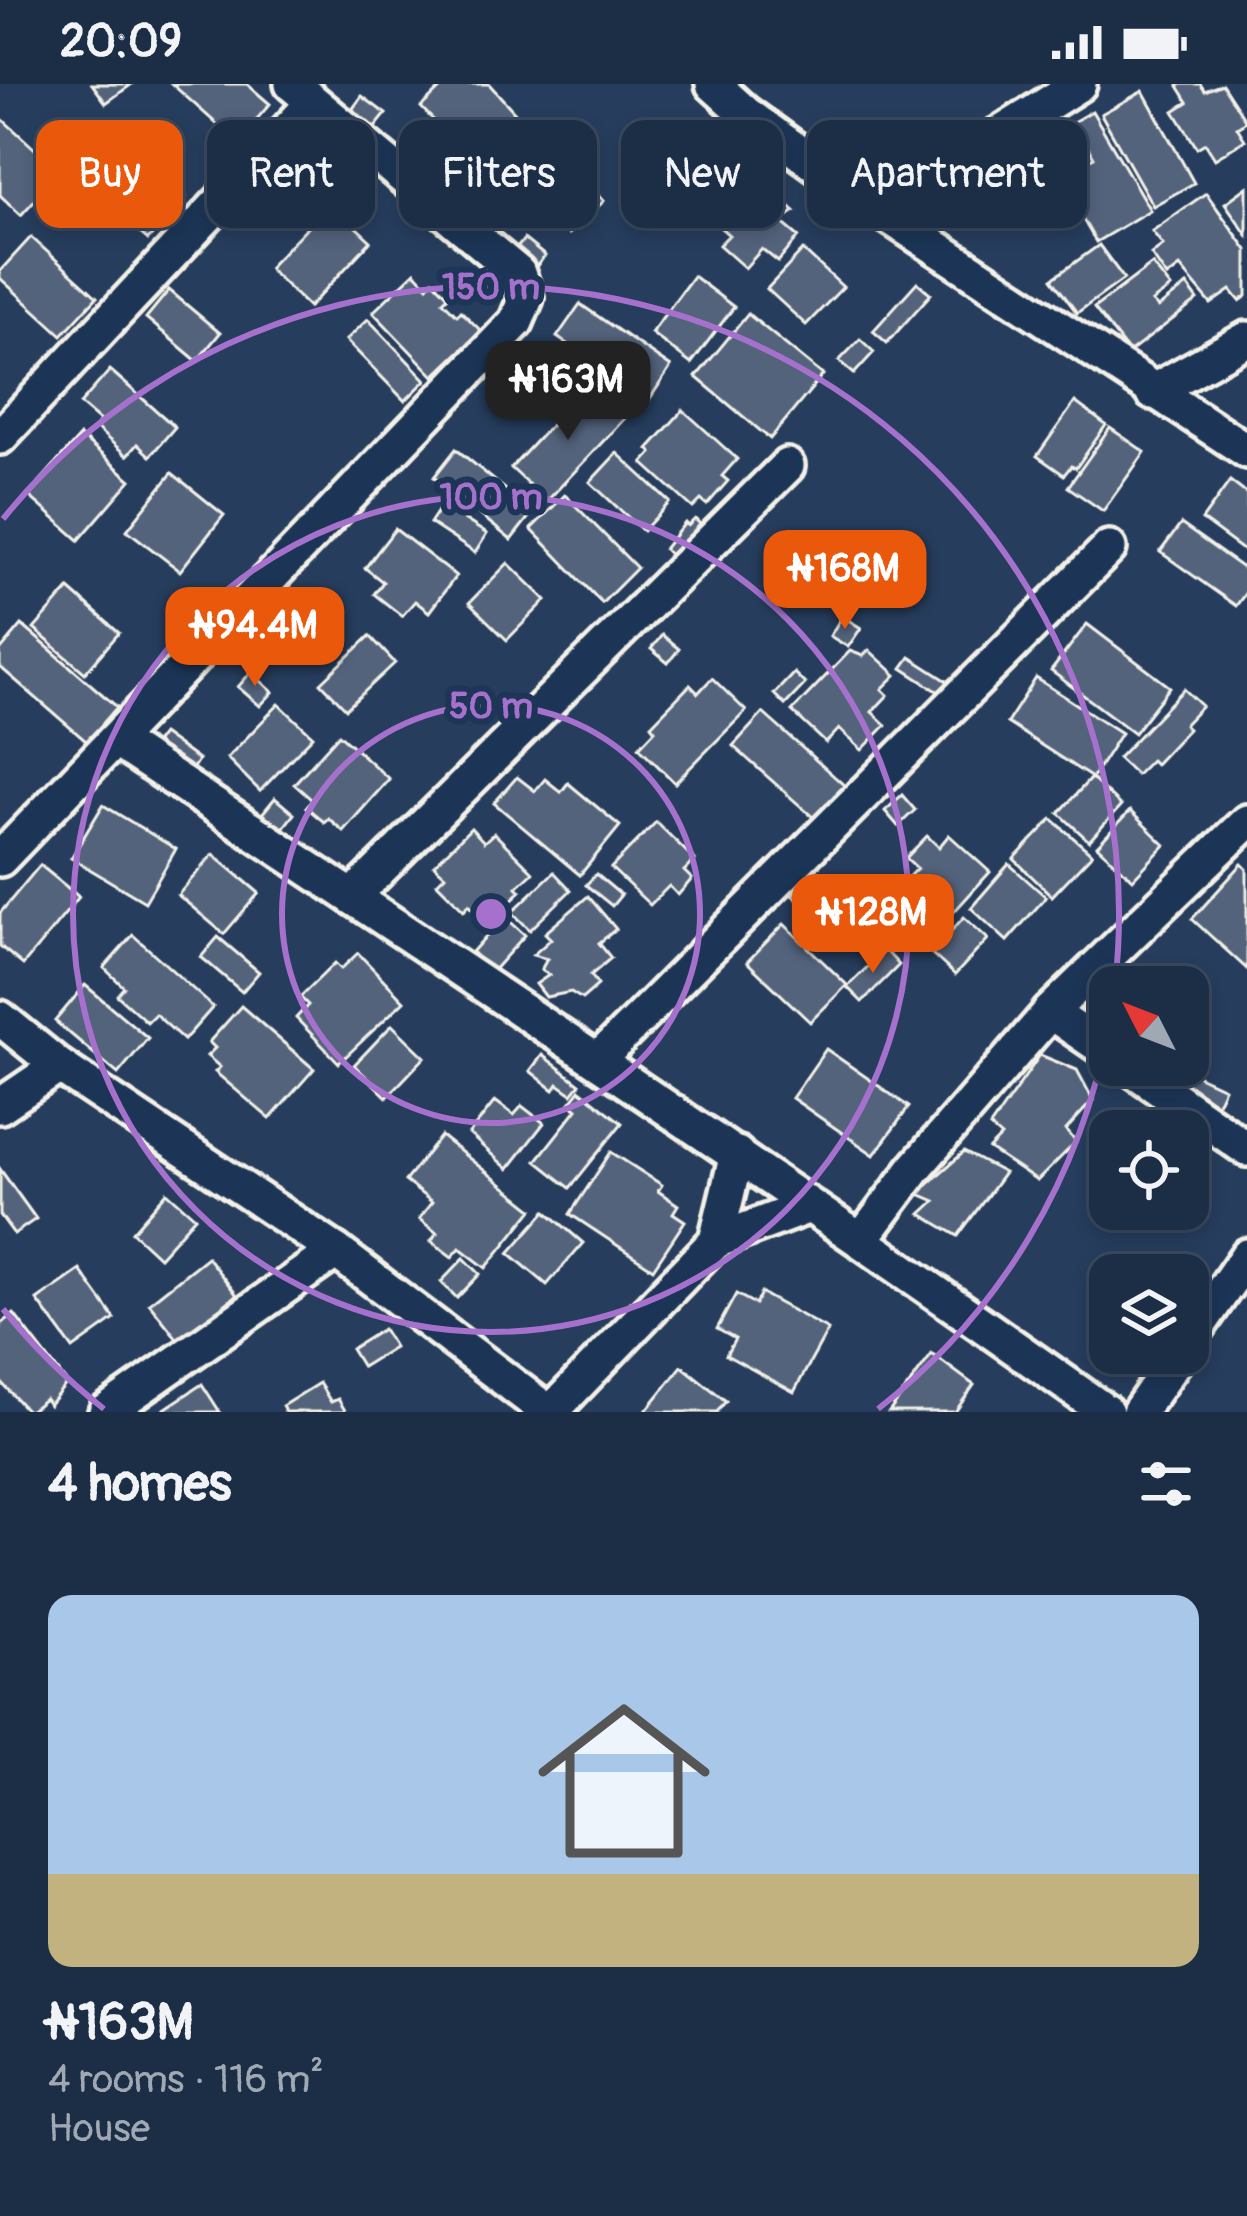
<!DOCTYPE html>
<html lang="en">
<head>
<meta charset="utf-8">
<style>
  body { margin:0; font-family:Pangolin,sans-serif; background:#293a51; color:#f1f3f6; height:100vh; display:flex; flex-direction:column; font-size:45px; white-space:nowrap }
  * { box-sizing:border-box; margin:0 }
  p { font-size:39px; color:#a0a8b3 }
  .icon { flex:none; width:66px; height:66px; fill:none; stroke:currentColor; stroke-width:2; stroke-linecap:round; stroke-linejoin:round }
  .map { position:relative; height:1328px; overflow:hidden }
  .side { display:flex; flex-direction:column; background:#1c2e46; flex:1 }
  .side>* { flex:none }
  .banner { position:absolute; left:36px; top:36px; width:1176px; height:108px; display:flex; gap:24px }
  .needle { width:78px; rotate:312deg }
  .fabs { position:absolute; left:1089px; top:882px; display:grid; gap:24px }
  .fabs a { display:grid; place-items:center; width:120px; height:120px; border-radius:24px; background:#1c2e46; box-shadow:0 6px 18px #0003,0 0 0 3px #3a4a5f; font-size:60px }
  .price { position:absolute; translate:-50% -102px; padding:0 27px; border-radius:24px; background:#ea580c; color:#fff; font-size:39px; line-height:78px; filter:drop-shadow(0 3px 6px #0008) }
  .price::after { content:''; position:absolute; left:50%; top:72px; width:36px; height:27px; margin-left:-18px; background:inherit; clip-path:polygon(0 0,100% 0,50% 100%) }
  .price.selected { background:#222; color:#fff }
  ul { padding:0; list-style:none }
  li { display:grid; align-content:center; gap:24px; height:636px; padding:0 48px }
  li span { display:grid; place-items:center; height:372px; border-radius:24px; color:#555 }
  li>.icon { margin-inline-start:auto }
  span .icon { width:216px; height:216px; fill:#fffc; stroke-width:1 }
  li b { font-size:51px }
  h2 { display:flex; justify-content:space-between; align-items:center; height:144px; padding:0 48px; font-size:51px }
  .pill { padding:0 42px; border-radius:24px; background:#1c2e46; box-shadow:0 6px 18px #0003,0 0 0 3px #3a4a5f; font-size:42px; line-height:108px }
  .pill.selected { background:#ea580c; color:#fff }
  .status { display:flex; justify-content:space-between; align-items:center; height:84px; padding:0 60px; background:#1c2e46; direction:ltr }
  .status svg { height:33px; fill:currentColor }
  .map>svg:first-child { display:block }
  .building { fill:#52647b; stroke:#f4f1e8; stroke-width:3 }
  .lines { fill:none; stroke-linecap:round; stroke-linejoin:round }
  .minor-casing { stroke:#f4f1e8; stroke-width:42 }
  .minor { stroke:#1d3557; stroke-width:33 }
  .ring { fill:none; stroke:#a571cd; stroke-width:6 }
  .centre { fill:#a571cd; stroke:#1d3557; stroke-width:6 }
  .ring-label { font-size:36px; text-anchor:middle; font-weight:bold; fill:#a571cd; stroke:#1d3557; stroke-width:12; stroke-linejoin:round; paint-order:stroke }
</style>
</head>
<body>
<div class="status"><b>20:09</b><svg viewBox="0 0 49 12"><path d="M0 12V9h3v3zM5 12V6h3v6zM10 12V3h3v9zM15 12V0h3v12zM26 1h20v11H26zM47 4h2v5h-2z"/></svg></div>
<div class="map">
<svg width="1247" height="1328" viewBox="0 0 1247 1328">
  <rect width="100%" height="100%" fill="#263d5d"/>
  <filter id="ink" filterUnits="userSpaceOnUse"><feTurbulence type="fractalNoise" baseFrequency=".00833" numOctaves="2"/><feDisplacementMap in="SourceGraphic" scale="24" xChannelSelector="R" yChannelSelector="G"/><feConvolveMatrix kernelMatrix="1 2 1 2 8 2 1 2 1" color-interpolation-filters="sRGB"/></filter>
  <g filter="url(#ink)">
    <g class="building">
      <path d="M92,0H132L106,19Z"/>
      <path d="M172,0H247L270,20L237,58Z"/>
      <path d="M445,0H489L518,32L468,77L458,66L448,75L426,50L437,40L421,23Z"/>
      <path d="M1181,0H1200L1205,7L1222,0L1246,37L1237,43L1245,56L1215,75L1205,59L1197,64L1174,27L1188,18L1178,2Z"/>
      <path d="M1143,7L1194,99L1153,122L1101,30Z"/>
      <path d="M362,12L386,30L374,45L351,27Z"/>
      <path d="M1092,27L1150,126L1096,158L1059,94L1094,73L1073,38Z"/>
      <path d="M0,33L60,88L21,131L0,111Z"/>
      <path d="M525,38L571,93L511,144L477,104L489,95L476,80Z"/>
      <path d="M1062,38L1085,74L1058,92L1035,56Z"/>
      <path d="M117,53L186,113L148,156L79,96Z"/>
      <path d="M1018,57L1046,98L984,141L966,116L975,109L965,95Z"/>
      <path d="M728,88L758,114L768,103L795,127L780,137L799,153L778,178L762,165L745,184L719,161L729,151L697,123Z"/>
      <path d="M581,92L604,117L569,150L545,125Z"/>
      <path d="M1247,103V151L1225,119Z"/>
      <path d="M1206,109L1247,166V212L1240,217L1231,206L1211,220L1180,183L1167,193L1151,170L1163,161L1152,147Z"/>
      <path d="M330,119L371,157L309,223L268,184Z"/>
      <path d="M31,153L97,213L62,251L0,194V187Z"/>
      <path d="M524,155L545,172L535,184L514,168Z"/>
      <path d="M1099,161L1124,195L1077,229L1052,195Z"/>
      <path d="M803,166L843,203L806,241L767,205Z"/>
      <path d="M1152,180L1171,204L1152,218L1158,224L1187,201L1198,216L1129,269L1094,224Z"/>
      <path d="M415,188L428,202L433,196L448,212L443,217L457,231L461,227L481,247L434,292L373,228Z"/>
      <path d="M693,192L734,223L691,280L651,249Z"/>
      <path d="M917,198L931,210L887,259L873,247Z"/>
      <path d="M169,206L220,249L197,277L146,234Z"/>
      <path d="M580,220L671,283L649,316L557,253Z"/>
      <path d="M748,230L823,291L770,355L696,293Z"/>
      <path d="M368,235L426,296L405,317L346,256Z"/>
      <path d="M860,255L874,268L854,290L839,277Z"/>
      <path d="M110,286L175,343L150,372L137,360L127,372L96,344L100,337L80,320Z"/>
      <path d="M510,294L524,310L508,324L494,309Z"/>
      <path d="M589,300L625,334L547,417L511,384Z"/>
      <path d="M1075,318L1106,341L1076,384L1071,382L1064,391L1037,372Z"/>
      <path d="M683,326L737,375L722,392L728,397L707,421L701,416L693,424L643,379L652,369L648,365Z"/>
      <path d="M1110,344L1145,368L1103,427L1068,403Z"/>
      <path d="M80,352L131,396L79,456L28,411Z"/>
      <path d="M456,365L533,428L511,456L434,393Z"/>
      <path d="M617,369L670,418L643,447L590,398Z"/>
      <path d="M172,389L224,431L180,487L127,446Z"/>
      <path d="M1230,397L1247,410V469L1202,436Z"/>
      <path d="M565,411L637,484L602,519L531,445Z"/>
      <path d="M442,421L487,450L475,469L430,439Z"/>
      <path d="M695,435L708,448L676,478L664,465L685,439L688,442Z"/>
      <path d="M1181,440L1247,487V507L1236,522L1160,468Z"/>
      <path d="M395,445L456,492L429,528L415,517L402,532L374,510L383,498L365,484Z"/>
      <path d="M508,479L546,516L507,556L469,519Z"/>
      <path d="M69,505L119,549L85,589L34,545Z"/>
      <path d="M842,532L861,544L848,563L830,552Z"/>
      <path d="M1087,540L1170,603L1134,649L1051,587Z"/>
      <path d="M22,541L117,623L87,658L0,583V567Z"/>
      <path d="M662,551L679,565L668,579L651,565Z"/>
      <path d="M370,552L395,579L346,625L321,599Z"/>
      <path d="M869,566L896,591L882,605L888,611L872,628L886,641L862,666L839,645L826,659L792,627L850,567L863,572Z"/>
      <path d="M910,573L955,602L948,614L902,584Z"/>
      <path d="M251,588L273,608L260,622L238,603Z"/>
      <path d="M794,589L805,600L785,621L774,610Z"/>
      <path d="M712,594L746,627L675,699L639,663L655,646L651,641L690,601L698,609Z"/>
      <path d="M1036,594L1121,649L1092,694L1007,639Z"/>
      <path d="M1184,605L1202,622L1184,641L1188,645L1155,680L1151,676L1136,691L1118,674Z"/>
      <path d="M279,620L313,652L260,707L227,674Z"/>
      <path d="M763,629L845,702L815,735L733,662Z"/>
      <path d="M162,650L198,676L189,690L152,663Z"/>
      <path d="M339,650L389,695L343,747L328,734L324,738L306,723L312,716L294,700Z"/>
      <path d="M517,693L535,707L545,695L561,708L568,699L620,742L580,791L494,719Z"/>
      <path d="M1091,694L1121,722L1089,757L1059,729Z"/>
      <path d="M902,711L915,726L898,742L885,727Z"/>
      <path d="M275,714L294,730L277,752L257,736Z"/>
      <path d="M103,721L176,765L145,818L71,774Z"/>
      <path d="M1130,727L1165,761L1133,795L1097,762Z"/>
      <path d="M1052,735L1092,770L1052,812L1014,775Z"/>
      <path d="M656,738L695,776L684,787L692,795L678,811L669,802L650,821L611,784Z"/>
      <path d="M471,744L484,758L494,749L533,788L517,803L521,807L487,839L469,820L464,826L437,799L445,791L434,781Z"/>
      <path d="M949,751L990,788L933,851L890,812L917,784L906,774L927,752L939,763Z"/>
      <path d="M213,770L259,809L224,850L178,811Z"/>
      <path d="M1009,780L1046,813L1007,857L971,824Z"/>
      <path d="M1242,780L1247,785V885L1192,835Z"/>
      <path d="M40,781L79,813L23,881L0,862V829Z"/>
      <path d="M554,788L571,806L530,846L512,828Z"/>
      <path d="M596,790L621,811L612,822L586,801Z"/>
      <path d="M806,795L838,821L825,838L792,811Z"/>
      <path d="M588,812L616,845L599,859L611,874L591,891L598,901L582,915L571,908L546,913L536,900L549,891L541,886L547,875L533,871L551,855L545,849Z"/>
      <path d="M504,832L525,851L491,889L472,868Z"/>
      <path d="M964,833L988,855L955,891L931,869Z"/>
      <path d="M784,840L847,901L810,938L747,878Z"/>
      <path d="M133,851L213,923L184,956L155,930L147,938L117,911L124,903L104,884Z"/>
      <path d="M218,853L259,888L242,908L201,873Z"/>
      <path d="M885,866L899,881L862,918L847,903Z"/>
      <path d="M358,869L404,917L339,979L296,934L308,921L300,913L335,879L341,885Z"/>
      <path d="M85,901L148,954L118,990L55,937Z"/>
      <path d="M241,922L314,985L270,1035L215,988L220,983L207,972L215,964L209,958Z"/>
      <path d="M392,941L425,973L387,1013L354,981Z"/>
      <path d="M826,965L909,1023L874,1071L792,1014Z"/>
      <path d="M542,971L580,1000L572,1010L558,1000L554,1006L530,987Z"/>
      <path d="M1040,971L1077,986L1093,1016L1066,1046L1076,1058L1037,1097L989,1065L1001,1053L990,1043Z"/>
      <path d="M1192,989L1224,1004L1215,1023L1183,1007Z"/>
      <path d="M580,1006L622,1039L570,1104L536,1077L577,1025L570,1019Z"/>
      <path d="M495,1017L514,1031L522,1022L544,1039L508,1085L469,1050Z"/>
      <path d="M441,1052L533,1125L486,1184L460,1164L452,1173L431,1157L437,1149L419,1135L432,1118L405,1097Z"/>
      <path d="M611,1068L662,1101L658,1107L678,1121L673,1129L685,1137L653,1185L570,1130Z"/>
      <path d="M964,1068L1004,1089L958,1152L921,1130L935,1117L917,1109Z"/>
      <path d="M0,1085L36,1135L14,1150L0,1131Z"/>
      <path d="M167,1108L195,1133L159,1173L132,1148Z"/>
      <path d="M546,1127L583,1159L547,1201L509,1169Z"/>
      <path d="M207,1173L237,1211L179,1257L149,1219Z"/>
      <path d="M464,1174L480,1190L457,1214L441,1198Z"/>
      <path d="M80,1186L115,1235L73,1265L37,1216Z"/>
      <path d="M761,1209L828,1246L794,1308L726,1271L735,1255L717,1245L736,1210L755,1220Z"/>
      <path d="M14,1230L67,1299L49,1321L45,1315L28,1328L0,1297V1241Z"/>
      <path d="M383,1245L394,1263L362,1283L351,1265Z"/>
      <path d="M932,1270L974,1301L955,1328H889Z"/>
      <path d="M682,1282L726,1317L717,1328H645Z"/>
      <path d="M319,1299L331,1318L338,1315L346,1328H285L282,1322Z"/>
      <path d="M202,1300L220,1328H160Z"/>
    </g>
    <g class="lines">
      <g class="minor-casing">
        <g id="minor">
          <path d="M713,0L745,29L879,126L1247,367"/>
          <path d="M879,126L1079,0"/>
          <path d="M1152,308L1247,255"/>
          <path d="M0,353L313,19"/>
          <path d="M115,656C448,876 780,1097 1106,1328"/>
          <path d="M0,775L516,238L526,214L518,189L292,0"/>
          <path d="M352,813L787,382"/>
          <path d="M1050,928L1247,738"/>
          <path d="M0,934L59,982L336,1167L548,1328"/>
          <path d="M598,976L1109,464"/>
          <path d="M1127,981L1247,1065"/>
          <path d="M0,1022L59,982"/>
          <path d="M862,1155L915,1084L1050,928L1110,969"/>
          <path d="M716,1157L737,1070"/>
          <path d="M1188,1257L1247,1172"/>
          <path d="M106,1328L336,1167"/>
          <path d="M551,1328L716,1157L809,1122"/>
          <path d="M1139,1328L1180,1269"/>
        </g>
      </g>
      <use href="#minor" class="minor"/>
    </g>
  </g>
  <g class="ring">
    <circle cx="491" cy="830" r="209"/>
    <circle cx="491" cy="830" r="418"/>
    <path d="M1109 939A628 628 0 0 1 878 1325M104 1325A628 628 0 0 1 3 1225M3 435A628 628 0 0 1 1115 901"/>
  </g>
  <circle cx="491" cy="830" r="18" class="centre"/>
  <g class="ring-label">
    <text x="491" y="215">150 m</text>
    <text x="491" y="425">100 m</text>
    <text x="491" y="634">50 m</text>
  </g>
</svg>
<div class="fabs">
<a><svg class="needle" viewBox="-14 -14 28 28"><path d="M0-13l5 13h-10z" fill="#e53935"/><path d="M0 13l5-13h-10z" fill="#a0a8b3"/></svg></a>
<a><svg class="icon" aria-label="locate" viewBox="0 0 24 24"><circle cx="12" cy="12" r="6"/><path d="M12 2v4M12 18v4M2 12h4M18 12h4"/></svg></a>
<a><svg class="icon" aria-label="layers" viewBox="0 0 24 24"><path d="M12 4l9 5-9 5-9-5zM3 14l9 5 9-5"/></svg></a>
</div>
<b class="price selected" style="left:568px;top:359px">₦163M</b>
<b class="price" style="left:845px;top:548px">₦168M</b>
<b class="price" style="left:255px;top:605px">₦94.4M</b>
<b class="price" style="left:873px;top:892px">₦128M</b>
<div class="banner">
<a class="pill selected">Buy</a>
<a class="pill">Rent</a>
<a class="pill">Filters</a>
<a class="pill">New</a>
<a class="pill">Apartment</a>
</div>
</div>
<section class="side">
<h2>4 homes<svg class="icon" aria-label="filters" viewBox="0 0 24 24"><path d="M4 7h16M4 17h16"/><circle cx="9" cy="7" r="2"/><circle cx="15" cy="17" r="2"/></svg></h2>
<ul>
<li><span style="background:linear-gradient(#a9c7e8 75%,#c2b280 0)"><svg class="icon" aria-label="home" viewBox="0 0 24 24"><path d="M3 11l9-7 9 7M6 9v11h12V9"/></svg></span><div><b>₦163M</b><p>4 rooms · 116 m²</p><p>House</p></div></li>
</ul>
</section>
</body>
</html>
